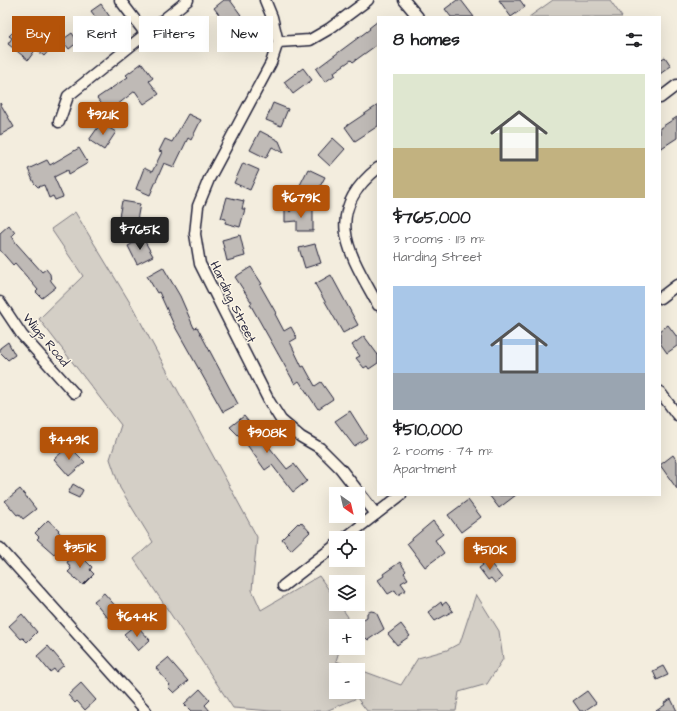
<!DOCTYPE html>
<html lang="en">
<head>
<meta charset="utf-8">
<style>
  body { margin:0; font-family:"Architects Daughter",sans-serif; background:#f2f2f2; color:#202124; height:100vh; display:flex; flex-direction:column; font-size:15px; white-space:nowrap }
  * { box-sizing:border-box; margin:0 }
  p { font-size:13px; color:#757577 }
  .icon { flex:none; width:22px; height:22px; fill:none; stroke:currentColor; stroke-width:2; stroke-linecap:round; stroke-linejoin:round }
  .map { position:relative; flex:1; overflow:hidden }
  .panel { position:absolute; left:377px; top:16px; width:284px; height:480px; display:flex; flex-direction:column; background:#fff; border-radius:0px; box-shadow:0 4px 16px #0002 }
  .panel>* { flex:none }
  .top-card { position:absolute; left:12px; top:16px; width:305px; height:36px; display:flex; gap:8px }
  .needle { width:26px; rotate:146deg }
  .tools { position:absolute; left:329px; top:487px; display:grid; gap:8px }
  .tools a { display:grid; place-items:center; width:36px; height:36px; border-radius:0px; background:#fff; box-shadow:0 4px 16px #0002; font-size:20px }
  .price { position:absolute; translate:-50% -34px; padding:0 9px; border-radius:4px; background:#b45309; color:#fff; font-size:13px; line-height:26px; filter:drop-shadow(0 1px 2px #0008) }
  .price::after { content:''; position:absolute; left:50%; top:24px; width:12px; height:9px; margin-left:-6px; background:inherit; clip-path:polygon(0 0,100% 0,50% 100%) }
  .price.on { background:#222; color:#fff }
  ul { padding:0; list-style:none }
  li { display:grid; align-content:center; gap:8px; height:212px; padding:0 16px }
  li span { display:grid; place-items:center; height:124px; border-radius:0px; color:#555 }
  li>.icon { margin-inline-start:auto }
  span .icon { width:72px; height:72px; fill:#fffc; stroke-width:1 }
  li b { font-size:17px }
  h2 { display:flex; justify-content:space-between; align-items:center; height:48px; padding:0 16px; font-size:17px }
  .pill { padding:0 14px; border-radius:0px; background:#fff; box-shadow:0 4px 16px #0002; font-size:14px; line-height:36px }
  .pill.on { background:#b45309; color:#fff }
  .map>svg:first-child { display:block }
  .green { fill:#d4cfc6; stroke:#7b7880; fill-rule:evenodd }
  .building { fill:#bfbab6; stroke:#22223b }
  .lines { fill:none; stroke-linecap:round; stroke-linejoin:round }
  .street-casing { stroke:#22223b; stroke-width:13 }
  .street { stroke:#fcf5e5; stroke-width:10 }
  .labels { text-anchor:middle; dominant-baseline:central; stroke-width:3; stroke-linejoin:round; paint-order:stroke }
  .street-label { font-size:13px; fill:#22223b; stroke:#fcf5e5 }
</style>
</head>
<body>
<div class="map">
<svg width="677" height="711" viewBox="0 0 677 711">
  <rect width="100%" height="100%" fill="#f3edde"/>
  <filter id="ink" filterUnits="userSpaceOnUse"><feTurbulence type="fractalNoise" baseFrequency=".025" numOctaves="2"/><feDisplacementMap in="SourceGraphic" scale="8" xChannelSelector="R" yChannelSelector="G"/><feConvolveMatrix kernelMatrix="1 2 1 2 8 2 1 2 1" color-interpolation-filters="sRGB"/></filter>
  <g filter="url(#ink)">
    <g class="green">
      <path d="M553,0H610L622,17H529Z"/>
      <path d="M75,212L132,306L257,537L252,590L261,610L319,576L336,600V604H339L348,617L346,626H336V648H340L336,661L401,685L418,658L447,650L460,643L476,594L499,631L503,659L487,684L459,692L456,711H367L357,698L326,711H271L233,708L134,559L153,542L120,488L110,459L121,425L39,319L83,276L51,229ZM336,670H358V692H336Z"/>
    </g>
    <g class="building">
      <path d="M224,0H230L241,15L227,25L214,8Z"/>
      <path d="M457,0H461L474,17H451L445,9Z"/>
      <path d="M499,0H520L525,7L511,17Z"/>
      <path d="M101,4L112,20L98,30L92,23L97,19L91,11Z"/>
      <path d="M378,21V44L353,62L351,60L334,72L335,75L325,82L316,69L370,29L369,28Z"/>
      <path d="M15,30L29,41L36,43L43,36L53,46L44,56L36,49L28,60L8,44L12,38L9,36Z"/>
      <path d="M72,33L78,42L69,49L62,40Z"/>
      <path d="M665,57L671,66L660,74V60Z"/>
      <path d="M142,63L153,78L149,81L159,94L144,104L135,91L108,112L97,98L128,77L126,75Z"/>
      <path d="M303,68L312,80L293,94L284,82Z"/>
      <path d="M0,103L14,127L0,135Z"/>
      <path d="M273,103L288,109L281,126L266,120Z"/>
      <path d="M378,105V126L355,141L345,127Z"/>
      <path d="M188,114L201,120L191,140L188,138L174,167L164,163L150,195L136,189L144,168L152,172L162,152L159,151L165,139L172,142Z"/>
      <path d="M677,117V138L660,149V128Z"/>
      <path d="M101,123L116,132L104,150L89,140Z"/>
      <path d="M260,131L279,141L284,153L272,147L266,158L250,150Z"/>
      <path d="M333,138L345,149L330,166L318,155Z"/>
      <path d="M79,148L88,163L69,174L68,170L54,177L63,197L55,200L53,196L49,198L44,185L38,187L34,183L28,169L47,160L50,165Z"/>
      <path d="M243,163L259,170L250,190L234,183Z"/>
      <path d="M308,169L325,177L315,196L299,187Z"/>
      <path d="M227,197L244,201L242,209H245L240,227L225,223L226,219L221,218Z"/>
      <path d="M122,201L140,204L136,226L118,222Z"/>
      <path d="M285,207L290,212L293,209H313V231H297V221L285,222Z"/>
      <path d="M9,225L15,233L12,236L16,243L42,272L46,269L50,274L51,281L56,287L42,298L36,292L38,290L15,263L13,265L0,250V233Z"/>
      <path d="M240,235L245,256L227,261L222,240Z"/>
      <path d="M143,238L153,256L137,264L128,246Z"/>
      <path d="M315,244L321,263L305,268L299,248Z"/>
      <path d="M163,267L180,296L194,328L197,327L238,404L223,412L174,325L159,292L157,293L147,276Z"/>
      <path d="M251,267L262,284L260,285L276,313L275,314L284,331L291,327L297,338L290,342L302,367L304,366L315,386L321,382L333,399L318,409L299,381L295,384L250,304L252,303L235,277Z"/>
      <path d="M331,275L358,325L343,333L315,284Z"/>
      <path d="M668,325L677,337V346L667,353L660,343V331Z"/>
      <path d="M364,336L378,355V363L369,369L367,366L364,368L356,358L360,356L352,345Z"/>
      <path d="M8,342L15,355L8,360L0,352V348Z"/>
      <path d="M350,411L367,438L354,446L335,421Z"/>
      <path d="M244,416L287,469L294,464L307,481L293,492L272,465L265,470L245,442L230,427Z"/>
      <path d="M69,446L85,462L69,476L54,459Z"/>
      <path d="M673,455L677,461V489L660,465Z"/>
      <path d="M73,484L83,490L79,498L68,493Z"/>
      <path d="M20,489L36,509L23,519L19,514L17,515L5,501Z"/>
      <path d="M489,495H516L499,508Z"/>
      <path d="M468,500L481,517L461,532L448,515Z"/>
      <path d="M48,520L59,530L58,531L67,541L54,554L37,539L39,537L35,533Z"/>
      <path d="M433,521L443,534L435,540L444,553L425,567L407,543Z"/>
      <path d="M301,522L310,532L291,550L282,539L298,523L299,524Z"/>
      <path d="M79,554L92,567L90,570L94,574L83,585L68,572L71,569L67,562Z"/>
      <path d="M486,557L502,578L495,583L491,578L488,580L479,568L483,565L480,561Z"/>
      <path d="M400,562L406,571L404,573L408,579L401,583L406,590L398,595L395,590L388,594L378,580L384,576L383,574Z"/>
      <path d="M104,593L118,609L108,618L94,601Z"/>
      <path d="M441,602L442,605L446,602L453,611L435,621L428,612Z"/>
      <path d="M371,611L376,612L384,629L368,640L366,638L363,640L358,632V623L367,617V613Z"/>
      <path d="M22,614L37,632L27,642L23,638L21,639L9,626Z"/>
      <path d="M401,624L410,636L397,645L388,634Z"/>
      <path d="M134,626L136,628L138,627L150,640L138,651L124,634Z"/>
      <path d="M48,646L64,665L56,672L54,669L50,672L37,656Z"/>
      <path d="M168,658L188,681L174,693L168,687L170,685L156,668Z"/>
      <path d="M663,666L668,675L657,680L653,671Z"/>
      <path d="M81,683L96,700L85,710L77,701L75,703L68,695Z"/>
      <path d="M200,689L210,700L205,705L210,711H191L184,704Z"/>
      <path d="M587,691L596,703L584,711H580L573,701Z"/>
      <path d="M671,699L677,711H656L665,705L664,703Z"/>
    </g>
    <g class="lines">
      <g class="street-casing">
        <g id="street">
          <path d="M120,0L145,33"/>
          <path d="M265,0L272,17L278,42L271,63L209,179L198,206L195,234L200,264L269,401L281,420L301,437L320,448L340,468L376,514"/>
          <path d="M404,0L418,17"/>
          <path d="M278,42L310,40L329,29L368,0"/>
          <path d="M660,98L677,85"/>
          <path d="M59,122L68,96L188,0"/>
          <path d="M378,168C321,214 350,254 378,305"/>
          <path d="M660,298L677,285"/>
          <path d="M0,302L22,335L74,393"/>
          <path d="M660,392L677,415"/>
          <path d="M345,538L401,495"/>
          <path d="M0,548L146,711"/>
          <path d="M283,586L336,545"/>
        </g>
      </g>
      <use href="#street" class="street"/>
    </g>
  </g>
  <g class="labels">
    <g class="street-label">
      <text transform="translate(233 302) rotate(64)">Harding Street</text>
      <text transform="translate(46 340) rotate(50)">Wiigs Road</text>
    </g>
  </g>
</svg>
<div class="tools">
<a><svg class="needle" viewBox="-14 -14 28 28"><path d="M0-13l5 13h-10z" fill="#e53935"/><path d="M0 13l5-13h-10z" fill="#757577"/></svg></a>
<a><svg class="icon" aria-label="locate" viewBox="0 0 24 24"><circle cx="12" cy="12" r="6"/><path d="M12 2v4M12 18v4M2 12h4M18 12h4"/></svg></a>
<a><svg class="icon" aria-label="layers" viewBox="0 0 24 24"><path d="M12 4l9 5-9 5-9-5zM3 14l9 5 9-5"/></svg></a>
<a>+</a>
<a>−</a>
</div>
<b class="price" style="left:103px;top:136px">$921K</b>
<b class="price" style="left:301px;top:219px">$679K</b>
<b class="price on" style="left:140px;top:251px">$765K</b>
<b class="price" style="left:267px;top:454px">$908K</b>
<b class="price" style="left:69px;top:461px">$449K</b>
<b class="price" style="left:80px;top:569px">$351K</b>
<b class="price" style="left:490px;top:571px">$510K</b>
<b class="price" style="left:137px;top:638px">$644K</b>
<div class="top-card">
<a class="pill on">Buy</a>
<a class="pill">Rent</a>
<a class="pill">Filters</a>
<a class="pill">New</a>
</div>
<section class="panel">
<h2>8 homes<svg class="icon" aria-label="filters" viewBox="0 0 24 24"><path d="M4 7h16M4 17h16"/><circle cx="9" cy="7" r="2"/><circle cx="15" cy="17" r="2"/></svg></h2>
<ul>
<li><span style="background:linear-gradient(#dfe7d0 60%,#c2b280 0)"><svg class="icon" aria-label="home" viewBox="0 0 24 24"><path d="M3 11l9-7 9 7M6 9v11h12V9"/></svg></span><div><b>$765,000</b><p>3 rooms · 113 m²</p><p>Harding Street</p></div></li>
<li><span style="background:linear-gradient(#a9c7e8 70%,#9aa5b1 0)"><svg class="icon" aria-label="home" viewBox="0 0 24 24"><path d="M3 11l9-7 9 7M6 9v11h12V9"/></svg></span><div><b>$510,000</b><p>2 rooms · 74 m²</p><p>Apartment</p></div></li>
</ul>
</section>
</div>
</body>
</html>
